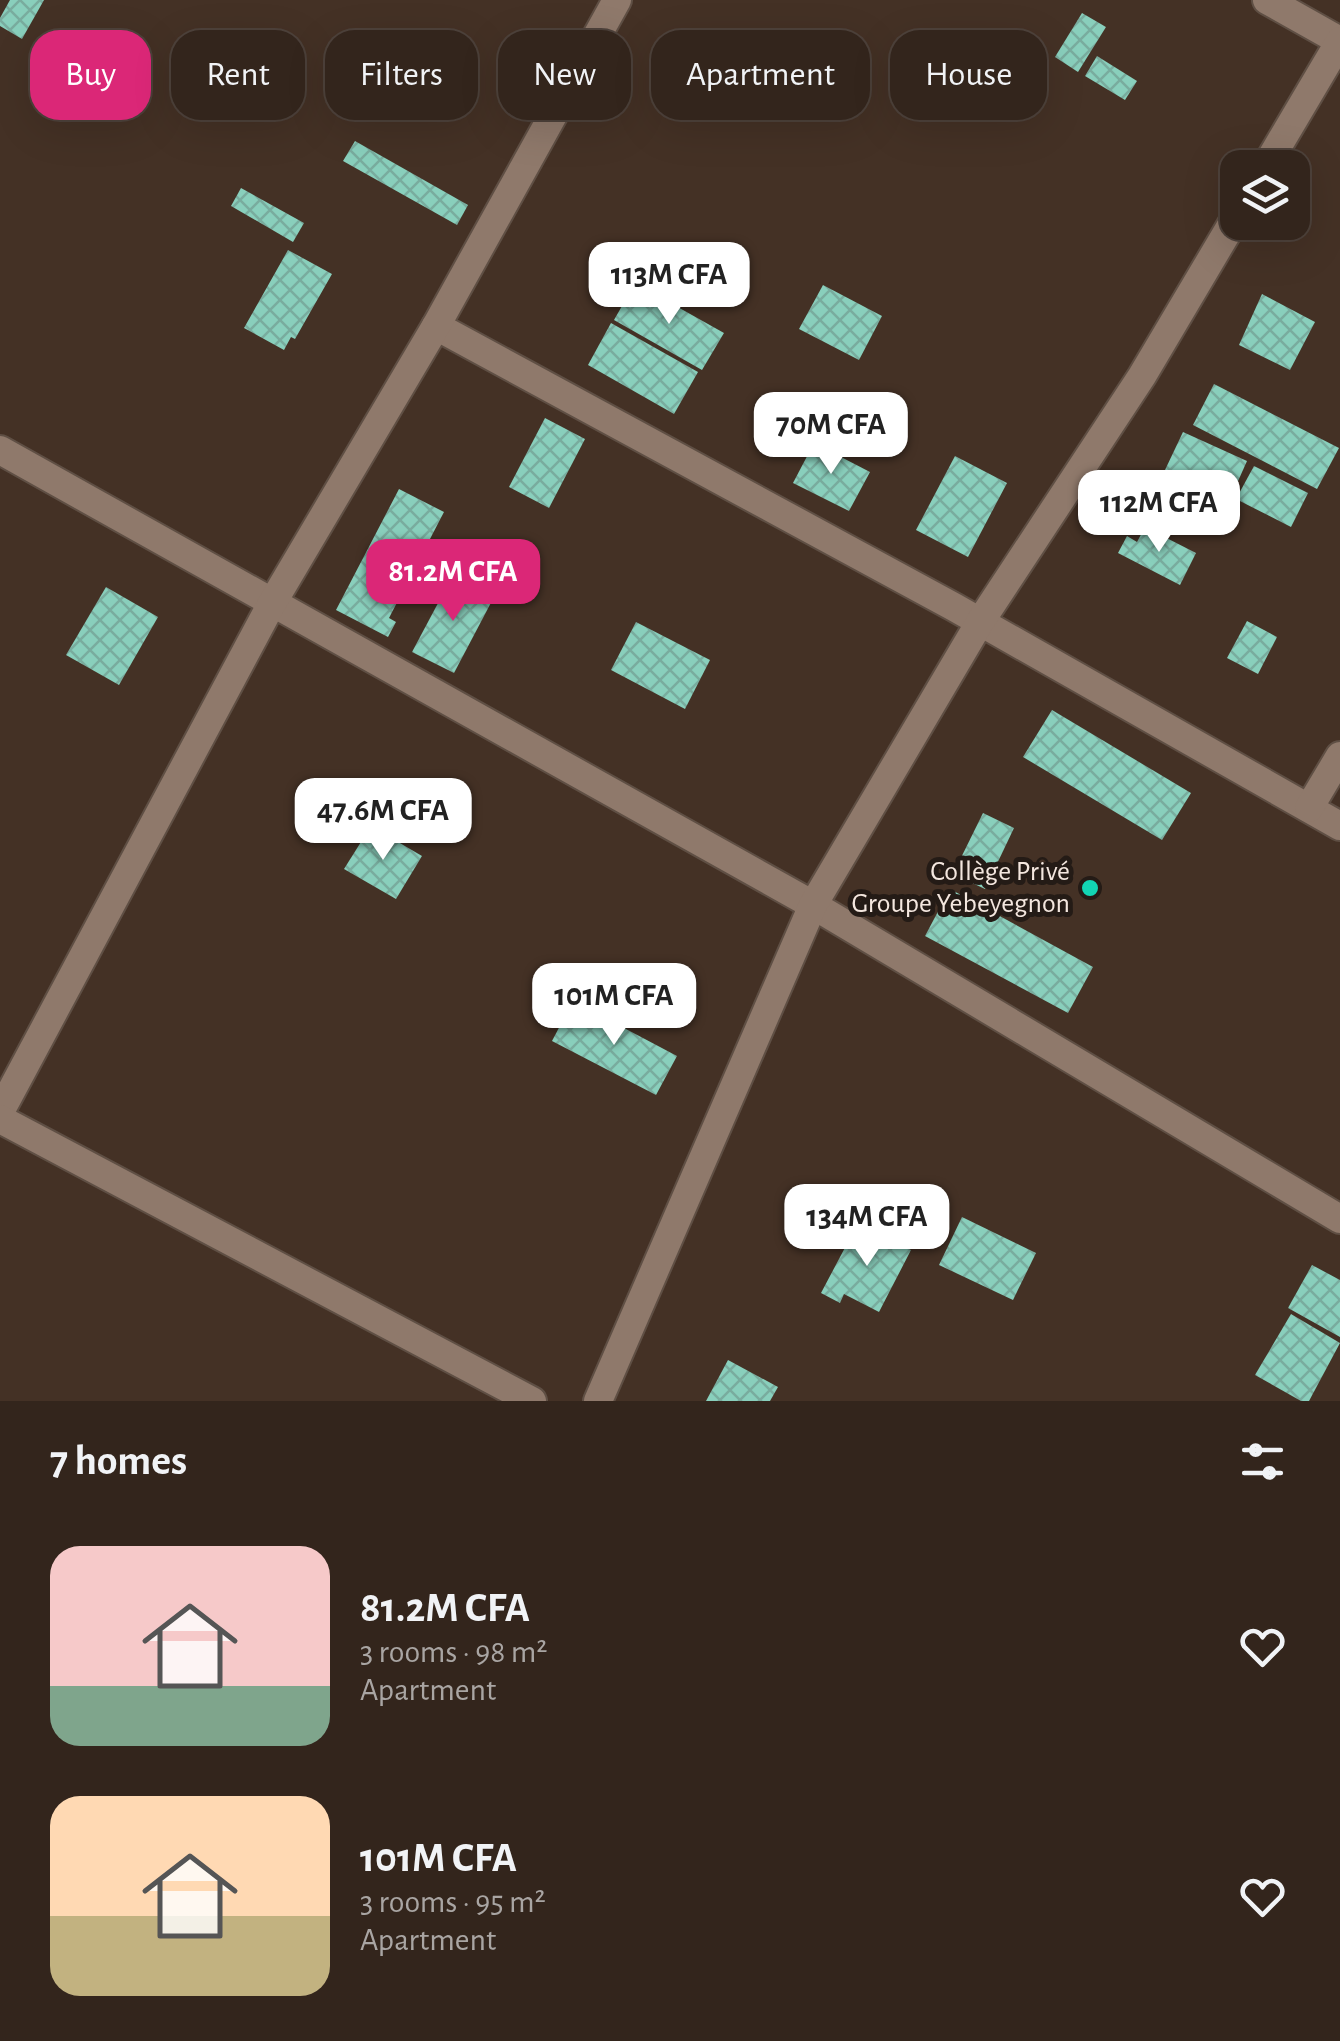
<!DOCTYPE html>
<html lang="en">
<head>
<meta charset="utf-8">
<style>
  body { margin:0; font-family:"Alegreya Sans",sans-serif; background:#3e3129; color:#f1f3f6; height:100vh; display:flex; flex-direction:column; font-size:38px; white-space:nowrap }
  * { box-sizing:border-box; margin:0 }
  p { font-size:32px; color:#a9a5a3 }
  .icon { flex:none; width:55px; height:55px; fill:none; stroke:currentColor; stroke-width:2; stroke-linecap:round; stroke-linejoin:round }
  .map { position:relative; height:1401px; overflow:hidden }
  .details { display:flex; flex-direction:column; background:#33251c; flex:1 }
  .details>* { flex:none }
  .hud { position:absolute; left:30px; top:30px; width:1280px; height:90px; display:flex; gap:20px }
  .tools { position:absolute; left:1220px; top:150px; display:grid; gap:20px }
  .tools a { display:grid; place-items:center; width:90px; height:90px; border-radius:20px; background:#33251c; box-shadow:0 10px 40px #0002,0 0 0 2px #4e423b; font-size:50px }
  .price { position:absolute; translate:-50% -85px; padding:0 22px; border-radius:20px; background:#fff; color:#222; font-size:32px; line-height:65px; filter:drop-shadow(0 2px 5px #0008) }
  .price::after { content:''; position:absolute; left:50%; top:60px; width:30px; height:22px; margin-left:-15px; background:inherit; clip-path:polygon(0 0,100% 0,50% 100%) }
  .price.selected { background:#db2777; color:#fff }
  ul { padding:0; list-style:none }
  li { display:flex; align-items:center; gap:30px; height:250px; padding:0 50px }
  li span { display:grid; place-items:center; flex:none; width:280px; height:200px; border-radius:30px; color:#555 }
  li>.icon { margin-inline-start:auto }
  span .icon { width:120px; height:120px; fill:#fffc; stroke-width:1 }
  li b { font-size:42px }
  h2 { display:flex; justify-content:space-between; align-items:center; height:120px; padding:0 50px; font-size:42px }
  .chip { padding:0 35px; border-radius:30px; background:#33251c; box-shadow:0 10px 40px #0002,0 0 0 2px #4e423b; font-size:35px; line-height:90px }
  .chip.selected { background:#db2777; color:#fff }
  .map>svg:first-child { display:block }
  .building { fill:url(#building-cross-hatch) }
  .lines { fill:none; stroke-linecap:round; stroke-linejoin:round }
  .minor-casing { stroke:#5f4f44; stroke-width:32 }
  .minor { stroke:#8f796b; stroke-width:28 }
  .poi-dot { fill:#12d5b4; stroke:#241b16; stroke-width:4 }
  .labels { text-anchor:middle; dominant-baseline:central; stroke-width:10; stroke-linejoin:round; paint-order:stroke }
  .poi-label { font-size:28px; fill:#f4e7df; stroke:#241b16; text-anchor:end }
</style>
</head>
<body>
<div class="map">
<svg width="1340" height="1401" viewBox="0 0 1340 1401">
  <defs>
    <pattern id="building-cross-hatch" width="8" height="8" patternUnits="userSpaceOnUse" patternTransform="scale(2.5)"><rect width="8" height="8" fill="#89cfbc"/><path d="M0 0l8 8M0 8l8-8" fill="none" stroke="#79ac9e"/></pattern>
  </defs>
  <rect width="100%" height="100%" fill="#443125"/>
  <g class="building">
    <path d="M10,0H44L22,39L0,26V18Z"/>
    <path d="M1082,13L1106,27L1078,72L1055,57Z"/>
    <path d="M425,32L465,55L441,97L401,74Z"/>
    <path d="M948,56L997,81L977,119L928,94Z"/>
    <path d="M1097,56L1137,81L1125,100L1085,76Z"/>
    <path d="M355,141L468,205L457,225L343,161Z"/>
    <path d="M241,188L304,223L293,242L231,206Z"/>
    <path d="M288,250L332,274L295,339L291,337L284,350L244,328Z"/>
    <path d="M635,283L724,333L702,370L614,320Z"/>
    <path d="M823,285L882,316L859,360L799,329Z"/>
    <path d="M1262,294L1315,322L1290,370L1239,345Z"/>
    <path d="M611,323L698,372L674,414L588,365Z"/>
    <path d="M1214,384L1339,448L1317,489L1193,425Z"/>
    <path d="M545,418L585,439L549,508L509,487Z"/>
    <path d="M1183,432L1247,461L1230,499L1165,470Z"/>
    <path d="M814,443L870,472L849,511L793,483Z"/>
    <path d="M955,456L1007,483L968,557L916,530Z"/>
    <path d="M1254,466L1308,493L1291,527L1236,499Z"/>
    <path d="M399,489L444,512L389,618L396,622L388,637L336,610Z"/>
    <path d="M1145,527L1196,553L1180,585L1118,553L1127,536L1137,542Z"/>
    <path d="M453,575L494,597L454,673L412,652Z"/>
    <path d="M106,587L158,617L119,685L66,655Z"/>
    <path d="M1247,621L1277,637L1258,674L1227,658Z"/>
    <path d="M636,622L710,660L685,709L611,670Z"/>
    <path d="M1052,710L1191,793L1162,840L1023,757Z"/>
    <path d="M983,813L1014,828L985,889L953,874Z"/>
    <path d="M371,826L422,856L396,899L344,869Z"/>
    <path d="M950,889L1093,967L1068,1013L925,936Z"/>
    <path d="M573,1001L677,1056L656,1095L552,1041Z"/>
    <path d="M962,1217L1036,1253L1013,1300L939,1265Z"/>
    <path d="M858,1223L911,1250L879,1312L844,1294L840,1303L821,1293Z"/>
    <path d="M1312,1265L1340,1280V1337L1288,1308Z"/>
    <path d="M1291,1314L1340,1343L1309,1401H1301L1255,1375Z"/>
    <path d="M728,1360L778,1387L770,1401H706Z"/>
  </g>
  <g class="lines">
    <g class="minor-casing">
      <g id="minor">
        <path d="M1267,0L1340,41"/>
        <path d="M1265,168L1340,41"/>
        <path d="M436,326L954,607L1340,826"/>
        <path d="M0,450L813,905L1340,1219"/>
        <path d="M1309,808L1340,756"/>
        <path d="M0,1112L271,605L436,326L617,0"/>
        <path d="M0,1119L532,1401"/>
        <path d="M598,1401L813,905L980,622L1142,376L1238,214"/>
      </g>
    </g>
    <use href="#minor" class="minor"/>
  </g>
  <circle class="poi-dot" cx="1090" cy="888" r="10"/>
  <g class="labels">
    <g class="poi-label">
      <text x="1070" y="872">Collège Privé<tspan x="1070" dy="32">Groupe Yebeyegnon</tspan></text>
    </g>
  </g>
</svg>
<div class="tools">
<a><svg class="icon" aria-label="layers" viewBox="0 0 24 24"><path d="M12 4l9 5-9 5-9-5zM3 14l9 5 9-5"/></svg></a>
</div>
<b class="price" style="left:669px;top:327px">113M CFA</b>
<b class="price" style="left:831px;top:477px">70M CFA</b>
<b class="price" style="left:1159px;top:555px">112M CFA</b>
<b class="price selected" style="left:453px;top:624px">81.2M CFA</b>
<b class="price" style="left:383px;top:863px">47.6M CFA</b>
<b class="price" style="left:614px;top:1048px">101M CFA</b>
<b class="price" style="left:867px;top:1269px">134M CFA</b>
<div class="hud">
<a class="chip selected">Buy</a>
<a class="chip">Rent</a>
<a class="chip">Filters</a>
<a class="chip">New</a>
<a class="chip">Apartment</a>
<a class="chip">House</a>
</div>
</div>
<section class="details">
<h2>7 homes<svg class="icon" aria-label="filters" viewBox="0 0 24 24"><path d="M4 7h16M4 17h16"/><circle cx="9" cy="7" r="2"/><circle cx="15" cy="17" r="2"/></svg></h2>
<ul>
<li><span style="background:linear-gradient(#f6c9c9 70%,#7fa58c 0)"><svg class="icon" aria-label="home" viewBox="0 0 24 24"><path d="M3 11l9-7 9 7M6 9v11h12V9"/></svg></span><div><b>81.2M CFA</b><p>3 rooms · 98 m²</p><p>Apartment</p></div><svg class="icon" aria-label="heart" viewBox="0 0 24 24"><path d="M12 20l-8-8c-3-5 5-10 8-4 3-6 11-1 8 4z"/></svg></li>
<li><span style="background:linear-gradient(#ffd9b3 60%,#c2b280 0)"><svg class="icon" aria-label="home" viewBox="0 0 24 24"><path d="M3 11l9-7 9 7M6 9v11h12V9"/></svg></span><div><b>101M CFA</b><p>3 rooms · 95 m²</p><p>Apartment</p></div><svg class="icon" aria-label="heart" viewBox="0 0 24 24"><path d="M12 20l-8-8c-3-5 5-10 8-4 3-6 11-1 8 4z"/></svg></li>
</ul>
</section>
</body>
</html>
